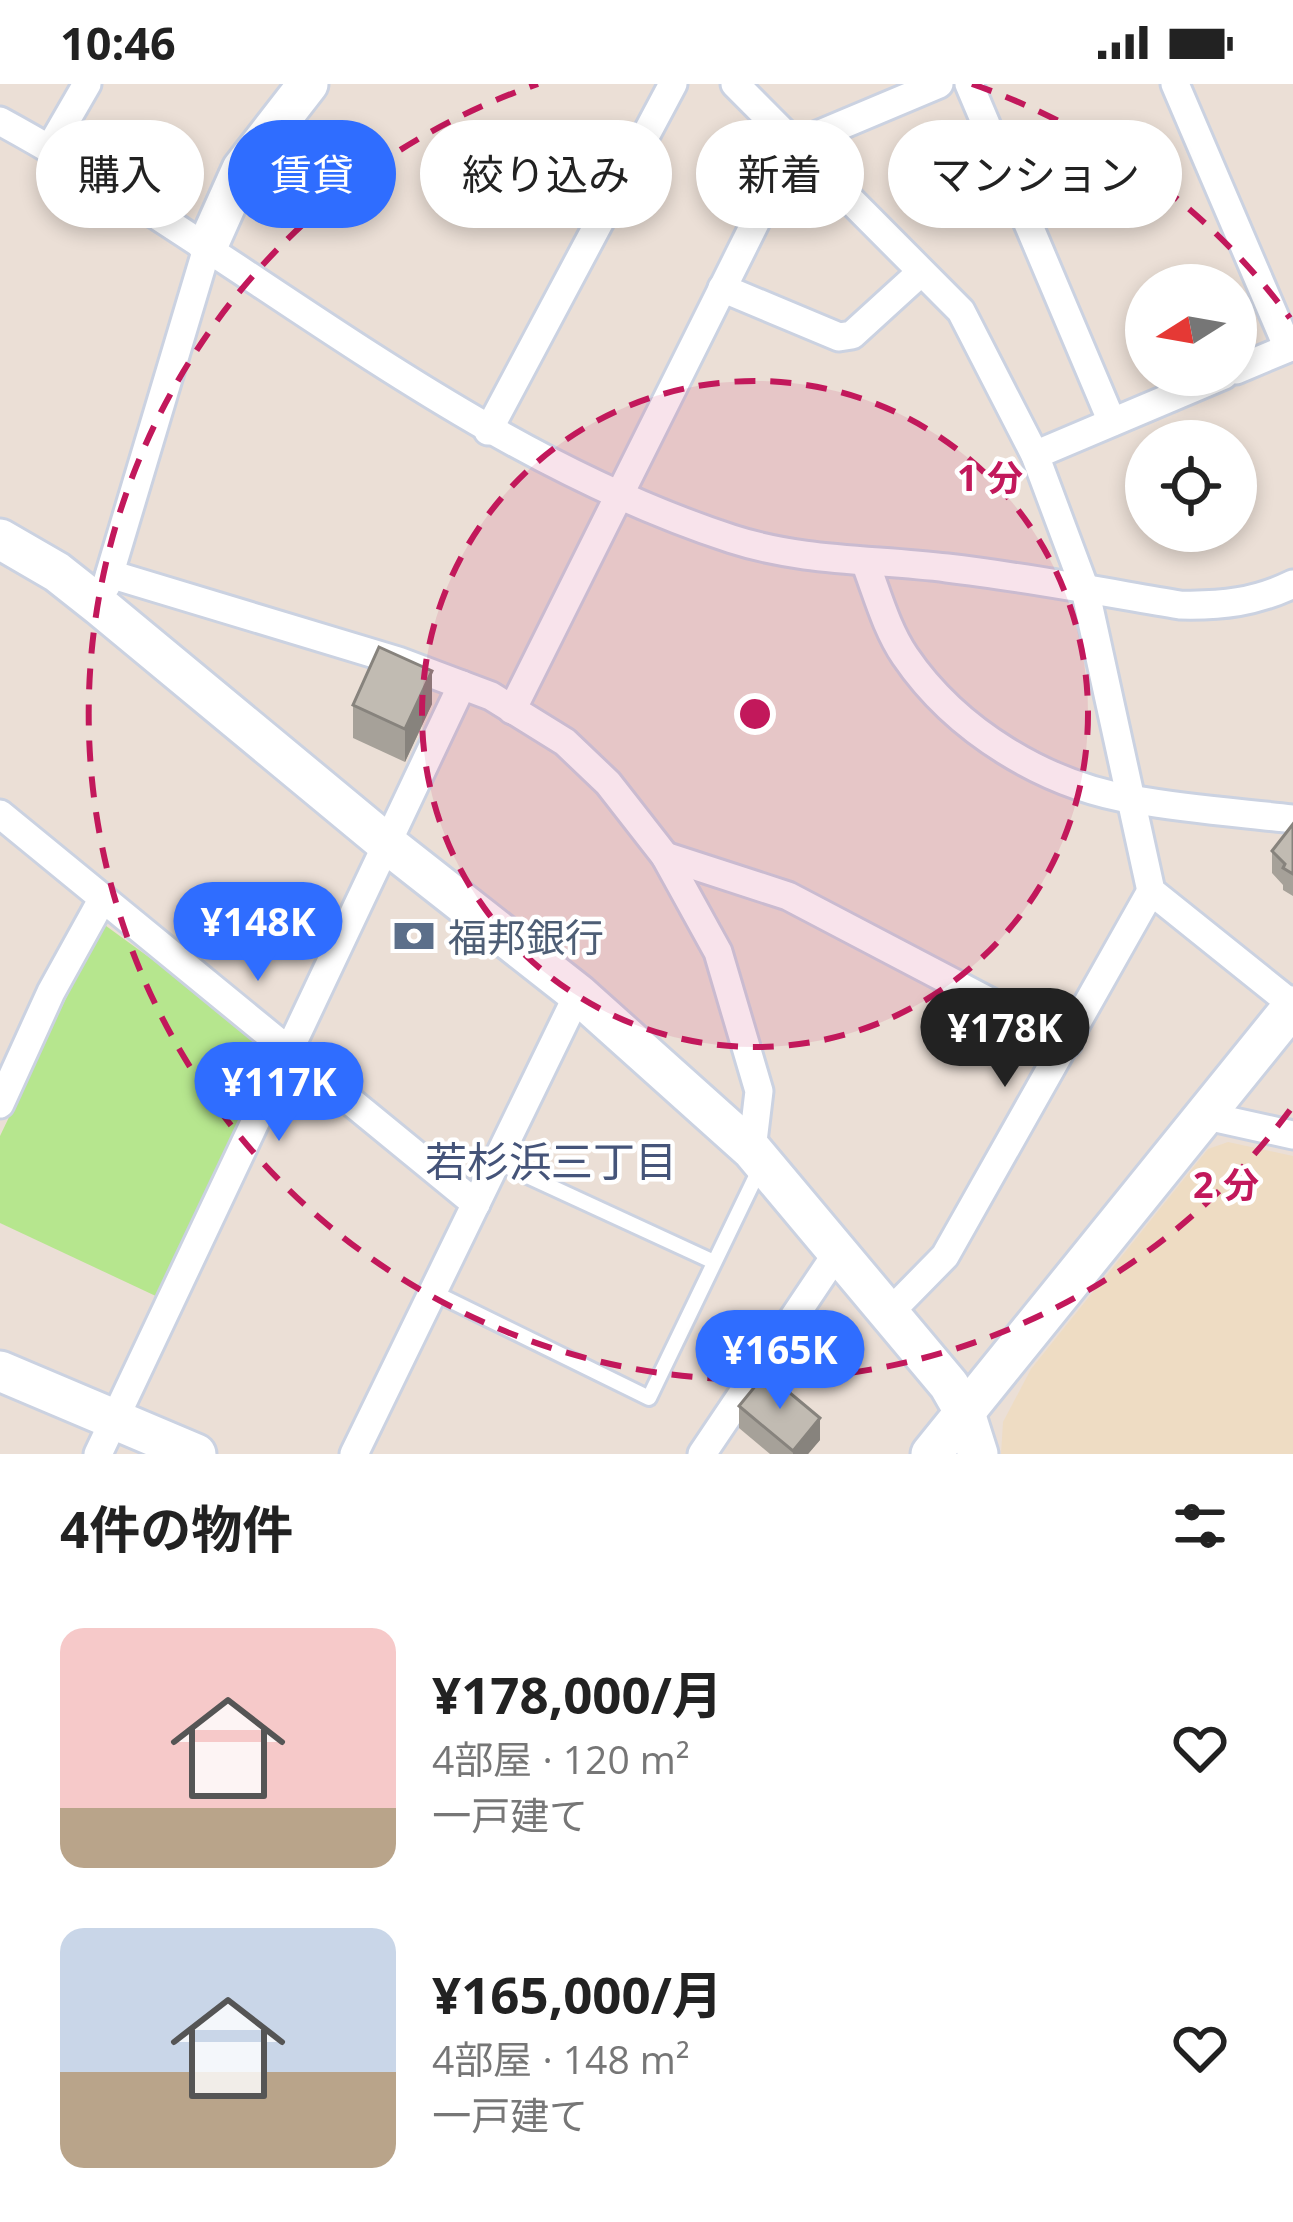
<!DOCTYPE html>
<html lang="ja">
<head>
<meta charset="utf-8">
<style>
  body { margin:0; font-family:"Open Sans","Noto Sans JP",sans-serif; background:#f6f6f6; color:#222; height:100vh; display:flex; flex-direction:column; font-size:45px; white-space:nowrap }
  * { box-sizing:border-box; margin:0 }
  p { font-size:39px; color:#767676 }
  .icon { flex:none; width:66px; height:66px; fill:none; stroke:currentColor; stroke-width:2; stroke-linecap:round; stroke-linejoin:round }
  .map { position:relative; height:1370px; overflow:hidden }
  .details { display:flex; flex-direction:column; background:#fff; flex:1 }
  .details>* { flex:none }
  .banner { position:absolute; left:36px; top:36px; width:1221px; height:108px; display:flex; gap:24px }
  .needle { width:78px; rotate:259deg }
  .buttons { position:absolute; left:1125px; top:180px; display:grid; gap:24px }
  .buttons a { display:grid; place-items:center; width:132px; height:132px; border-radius:50%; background:#fff; box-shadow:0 6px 18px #0003; font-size:60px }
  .price { position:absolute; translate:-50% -102px; padding:0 27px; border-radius:42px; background:#2f6dff; color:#fff; font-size:39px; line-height:78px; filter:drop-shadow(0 3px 6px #0008) }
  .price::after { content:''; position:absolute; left:50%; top:72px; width:36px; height:27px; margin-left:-18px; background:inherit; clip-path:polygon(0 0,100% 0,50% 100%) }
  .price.selected { background:#222; color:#fff }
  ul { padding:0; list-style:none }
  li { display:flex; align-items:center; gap:36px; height:300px; padding:0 60px }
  li span { display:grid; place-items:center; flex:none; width:336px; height:240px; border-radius:24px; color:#555 }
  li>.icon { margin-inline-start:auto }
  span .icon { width:144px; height:144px; fill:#fffc; stroke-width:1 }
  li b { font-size:51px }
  h2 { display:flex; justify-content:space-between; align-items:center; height:144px; padding:0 60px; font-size:51px }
  .pill { padding:0 42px; border-radius:54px; background:#fff; box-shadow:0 6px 18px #0003; font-size:42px; line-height:108px }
  .pill.selected { background:#2f6dff; color:#fff }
  .status { display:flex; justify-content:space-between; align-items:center; height:84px; padding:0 60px; background:#fff; direction:ltr }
  .status svg { height:33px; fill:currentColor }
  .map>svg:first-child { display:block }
  .education { fill:#eedcc3 }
  .green { fill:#b6e68e }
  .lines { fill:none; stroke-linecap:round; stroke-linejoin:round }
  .lane-casing { stroke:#cbd2e1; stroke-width:20 }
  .street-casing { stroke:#cbd2e1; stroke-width:33 }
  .secondary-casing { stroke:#cbd2e1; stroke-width:45 }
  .lane { stroke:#fff; stroke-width:14 }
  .street { stroke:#fff; stroke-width:27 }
  .secondary { stroke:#fff; stroke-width:39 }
  .wall { fill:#a6a199 }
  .shaded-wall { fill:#87837d }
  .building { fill:#c1bbb2; stroke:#87837d; stroke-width:3 }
  .ring { fill:none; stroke:#c2185b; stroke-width:6; stroke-dasharray:21 15 }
  .labels { text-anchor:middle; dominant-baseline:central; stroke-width:9; stroke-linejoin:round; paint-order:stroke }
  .service-label { font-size:39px; fill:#4e5e75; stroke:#fff; text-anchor:start }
  .neighbourhood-label { font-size:42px; fill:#455479; stroke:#fff }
  .centre { fill:#c2185b; stroke:#fff; stroke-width:6 }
  .ring-label { font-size:36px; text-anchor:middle; font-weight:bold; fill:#c2185b; stroke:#fff; stroke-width:9; stroke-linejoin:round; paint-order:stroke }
</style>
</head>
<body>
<div class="status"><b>10:46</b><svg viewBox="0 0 49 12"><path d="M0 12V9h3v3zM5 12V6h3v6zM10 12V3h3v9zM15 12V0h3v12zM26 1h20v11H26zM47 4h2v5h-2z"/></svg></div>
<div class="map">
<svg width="1293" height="1370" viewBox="0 0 1293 1370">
  <rect width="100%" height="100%" fill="#ebdfd6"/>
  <path class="education" d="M1228,1058L1293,1072V1370H1001L1003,1338L1031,1285L1208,1065Z"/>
  <path class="green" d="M102,839L278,967L160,1214L0,1139V1052Z"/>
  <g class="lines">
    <g class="lane-casing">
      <g id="lane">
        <path d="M497,1078L714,1178"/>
        <path d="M433,1208L649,1314L759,1086"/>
      </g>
    </g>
    <g class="street-casing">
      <g id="street">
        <path d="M735,0L961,227L1035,371L1085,505L1151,807L1293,921"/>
        <path d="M969,0L1112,338"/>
        <path d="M1175,0L1288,264"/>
        <path d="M0,37C246,171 462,367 732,455C803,478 874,475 947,484C1025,493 1103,508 1180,521C1222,522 1256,518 1293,500"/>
        <path d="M50,64L87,0"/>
        <path d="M722,204L839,253L852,251L920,189"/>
        <path d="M1236,286L1293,262"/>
        <path d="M488,347L673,0"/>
        <path d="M1035,371L1224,291"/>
        <path d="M865,478C877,509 886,544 905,572C956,647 1046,702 1136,716C1188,725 1241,729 1293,735"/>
        <path d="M110,490L398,577L491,612L565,658L608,699L665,772L718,868L759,1007L752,1066"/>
        <path d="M106,502L208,161"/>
        <path d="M512,626L794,61L939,0"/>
        <path d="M0,730L476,1120"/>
        <path d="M665,772L788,812L1068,959"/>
        <path d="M0,1020L51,908L103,814"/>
        <path d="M1207,1032L1293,1051"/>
        <path d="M890,1228L945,1172L1151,807"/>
        <path d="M98,1370L462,601"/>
        <path d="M354,1370L578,910"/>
        <path d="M702,1370L839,1166"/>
      </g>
    </g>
    <g class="secondary-casing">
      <g id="secondary">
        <path d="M208,161L242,85L308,0"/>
        <path d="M0,455L57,488L100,522L386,759L578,910L752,1066L949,1301L965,1329L978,1370"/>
        <path d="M0,1287L196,1370"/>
        <path d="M931,1370L1293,922"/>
      </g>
    </g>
    <use href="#lane" class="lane"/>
    <use href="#street" class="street"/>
    <use href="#secondary" class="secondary"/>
  </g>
  <g class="wall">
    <path d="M432,620L405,678L353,654V621Z"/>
    <path d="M1293,740V812L1283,806V801L1272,789V767Z"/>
    <path d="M739,1322L820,1356L808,1370H770L739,1344Z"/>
  </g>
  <g class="shaded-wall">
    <path d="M432,587V620L405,678V645Z"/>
    <path d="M820,1334V1356L808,1370H793V1367Z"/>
  </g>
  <g class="building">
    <path d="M379,563L432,587L405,645L353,621Z"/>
    <path d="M1293,740V790L1283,784L1285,780L1272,767Z"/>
    <path d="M766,1289L820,1334L793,1367L739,1322Z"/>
  </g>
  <circle cx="755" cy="630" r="333" fill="#c2185b" fill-opacity=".12"/>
  <g class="ring">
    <circle cx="755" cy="630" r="333"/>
    <path d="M1290 1026A666 666 0 1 1 538 0M972 0A666 666 0 0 1 1290 234"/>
  </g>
  <defs>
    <g id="bank-bare" transform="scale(3.24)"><path d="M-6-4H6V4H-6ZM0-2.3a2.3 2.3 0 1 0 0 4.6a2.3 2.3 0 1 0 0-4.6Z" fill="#5c6f8a" stroke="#fff" stroke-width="2.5" paint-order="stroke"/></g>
  </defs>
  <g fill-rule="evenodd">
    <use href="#bank-bare" x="414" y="852"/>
  </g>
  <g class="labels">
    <g class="service-label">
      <text x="448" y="852">福邦銀行</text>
    </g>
    <g class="neighbourhood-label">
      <text x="551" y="1076">若杉浜三丁目</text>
    </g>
  </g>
  <circle cx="755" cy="630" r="18" class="centre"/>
  <g class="ring-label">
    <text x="990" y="407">1 分</text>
    <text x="1226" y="1114">2 分</text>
  </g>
</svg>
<div class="buttons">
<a><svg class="needle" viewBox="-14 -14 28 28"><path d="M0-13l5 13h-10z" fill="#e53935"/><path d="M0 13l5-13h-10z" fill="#767676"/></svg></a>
<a><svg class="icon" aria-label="locate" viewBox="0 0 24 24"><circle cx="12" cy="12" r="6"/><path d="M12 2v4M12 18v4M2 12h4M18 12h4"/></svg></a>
</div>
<b class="price" style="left:258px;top:900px">¥148K</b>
<b class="price selected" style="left:1005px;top:1006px">¥178K</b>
<b class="price" style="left:279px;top:1060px">¥117K</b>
<b class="price" style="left:780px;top:1328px">¥165K</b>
<div class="banner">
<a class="pill">購入</a>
<a class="pill selected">賃貸</a>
<a class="pill">絞り込み</a>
<a class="pill">新着</a>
<a class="pill">マンション</a>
</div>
</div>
<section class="details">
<h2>4件の物件<svg class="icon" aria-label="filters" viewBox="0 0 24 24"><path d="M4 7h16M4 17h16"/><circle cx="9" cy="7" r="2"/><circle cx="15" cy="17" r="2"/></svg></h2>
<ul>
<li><span style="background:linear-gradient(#f6c9c9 75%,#b9a48a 0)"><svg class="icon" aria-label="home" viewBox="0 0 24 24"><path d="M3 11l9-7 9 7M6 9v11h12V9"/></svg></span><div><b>¥178,000/月</b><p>4部屋 · 120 m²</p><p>一戸建て</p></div><svg class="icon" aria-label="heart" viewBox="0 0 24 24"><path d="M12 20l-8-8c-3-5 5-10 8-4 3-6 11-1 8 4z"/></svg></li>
<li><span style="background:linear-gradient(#c9d6e8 60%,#b9a48a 0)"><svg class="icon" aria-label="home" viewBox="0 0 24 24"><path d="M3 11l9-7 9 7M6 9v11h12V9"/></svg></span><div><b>¥165,000/月</b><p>4部屋 · 148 m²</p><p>一戸建て</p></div><svg class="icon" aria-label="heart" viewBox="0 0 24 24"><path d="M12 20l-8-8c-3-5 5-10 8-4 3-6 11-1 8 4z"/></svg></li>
</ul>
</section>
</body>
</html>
